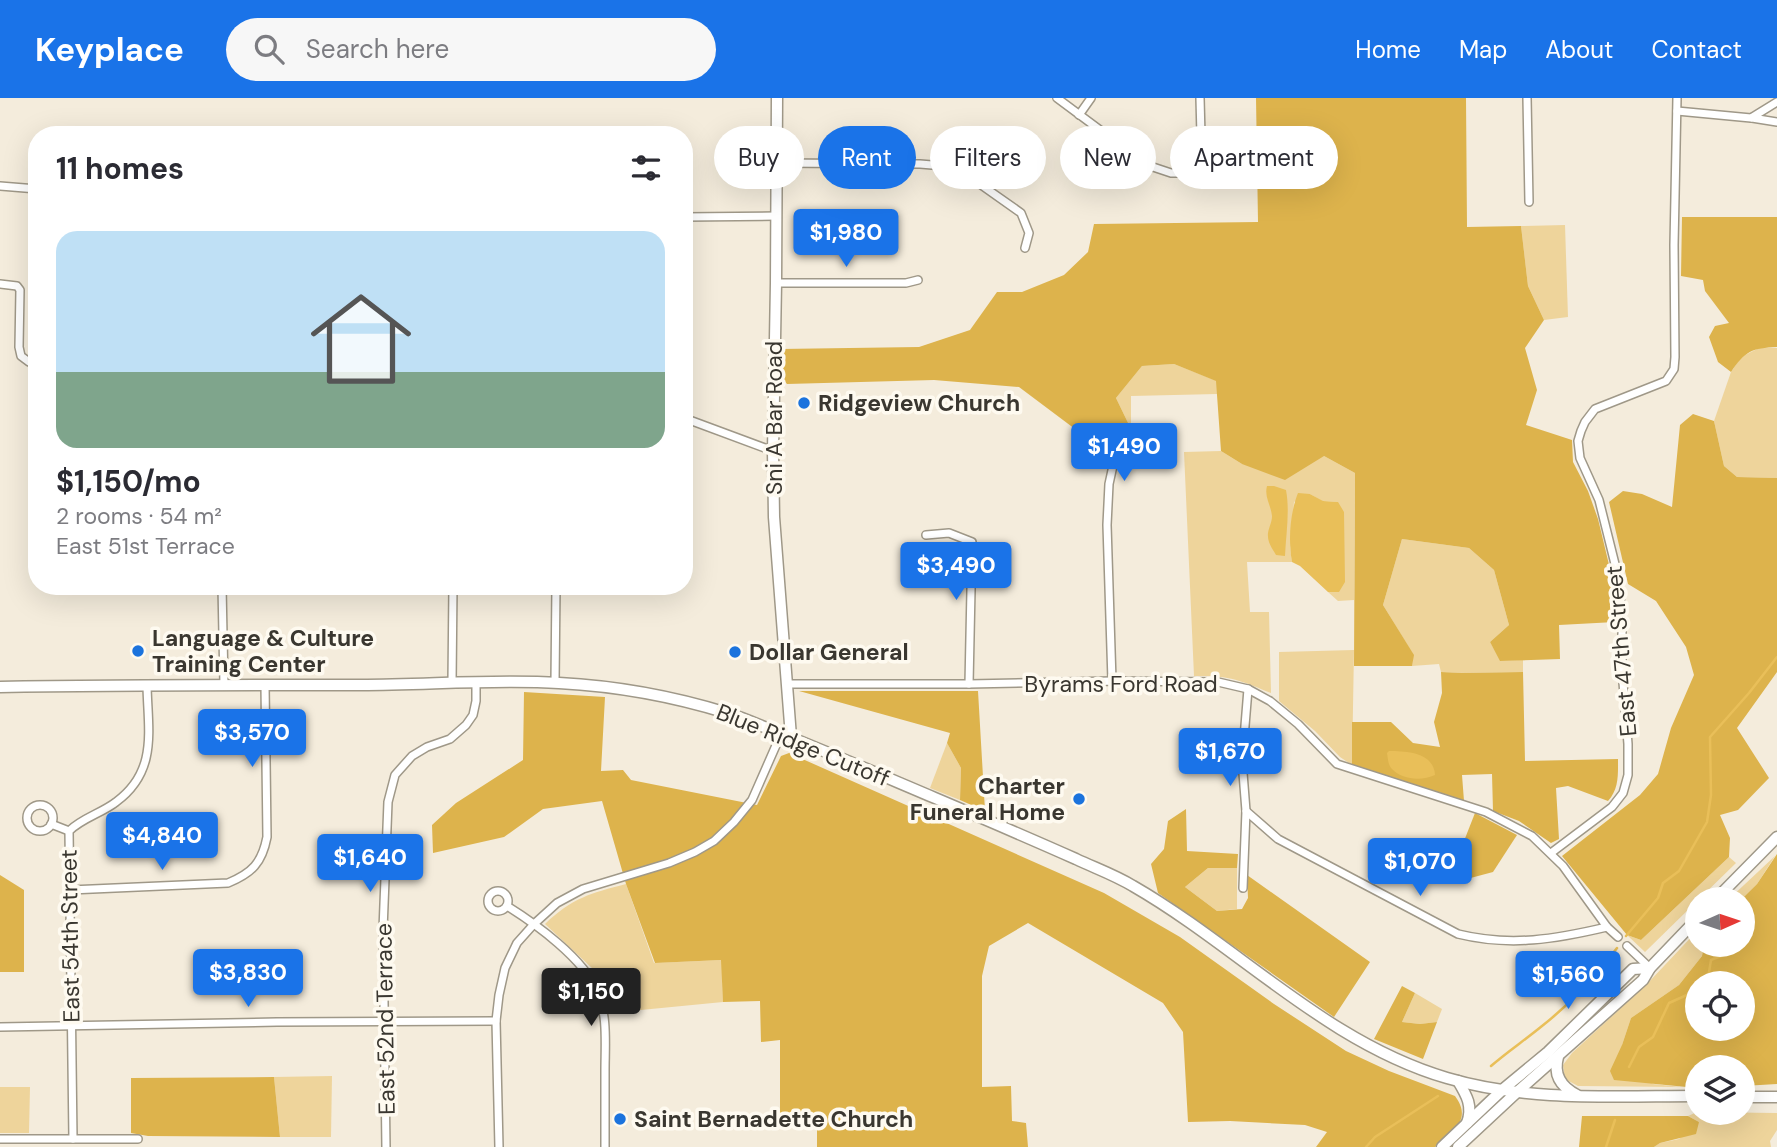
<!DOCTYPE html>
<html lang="en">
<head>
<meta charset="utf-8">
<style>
  body { margin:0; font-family:"DM Sans",sans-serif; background:#f7f7f7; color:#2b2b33; height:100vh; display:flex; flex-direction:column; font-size:26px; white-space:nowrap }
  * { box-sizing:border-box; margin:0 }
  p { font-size:23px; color:#7c7c81 }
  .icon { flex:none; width:38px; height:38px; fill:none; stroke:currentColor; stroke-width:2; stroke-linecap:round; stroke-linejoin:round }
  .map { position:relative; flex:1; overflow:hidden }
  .drawer { position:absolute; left:28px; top:28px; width:665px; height:469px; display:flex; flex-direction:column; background:#fff; border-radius:28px; box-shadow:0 7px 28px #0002 }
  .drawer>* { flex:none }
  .guide { position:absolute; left:714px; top:28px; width:665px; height:63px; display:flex; gap:14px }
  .needle { width:46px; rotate:87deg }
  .controls { position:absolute; left:1685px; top:789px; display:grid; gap:14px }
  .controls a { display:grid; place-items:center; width:70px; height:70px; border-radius:50%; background:#fff; box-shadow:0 7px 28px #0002; font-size:35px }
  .price { position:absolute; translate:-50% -60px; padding:0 16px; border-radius:7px; background:#1a73e8; color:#fff; font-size:23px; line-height:46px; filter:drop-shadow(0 2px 4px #0008) }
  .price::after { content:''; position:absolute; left:50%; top:42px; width:21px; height:16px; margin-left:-10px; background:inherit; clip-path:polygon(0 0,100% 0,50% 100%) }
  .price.selected { background:#222; color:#fff }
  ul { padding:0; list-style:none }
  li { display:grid; align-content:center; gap:14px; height:371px; padding:0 28px }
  li span { display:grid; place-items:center; height:217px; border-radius:21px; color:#555 }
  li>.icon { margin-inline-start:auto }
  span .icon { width:126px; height:126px; fill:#fffc; stroke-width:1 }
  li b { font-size:30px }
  h2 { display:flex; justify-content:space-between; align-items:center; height:84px; padding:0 28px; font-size:30px }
  .pill { padding:0 24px; border-radius:32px; background:#fff; box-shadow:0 7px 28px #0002; font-size:24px; line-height:63px }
  .pill.selected { background:#1a73e8; color:#fff }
  header { display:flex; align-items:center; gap:42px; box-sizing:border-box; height:98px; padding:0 35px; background:#1a73e8; color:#fff }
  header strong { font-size:33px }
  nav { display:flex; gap:38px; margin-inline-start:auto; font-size:24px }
  .search { width:490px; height:63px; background:#f7f7f7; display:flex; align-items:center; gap:18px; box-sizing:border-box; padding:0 24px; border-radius:38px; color:#7c7c81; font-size:26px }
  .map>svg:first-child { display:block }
  .green { fill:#eed49b }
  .forest { fill:#ddb34c; fill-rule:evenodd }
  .water { fill:#e9bf59 }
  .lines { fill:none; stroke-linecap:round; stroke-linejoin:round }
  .stream { stroke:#e9bf59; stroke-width:2.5 }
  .street-casing { stroke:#9f9888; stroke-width:10 }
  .secondary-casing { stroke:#9f9888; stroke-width:13 }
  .street { stroke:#fff; stroke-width:7 }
  .secondary { stroke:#fff; stroke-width:10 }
  .poi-dot { fill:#1b73dd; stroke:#fefaf0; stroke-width:2.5 }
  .labels { text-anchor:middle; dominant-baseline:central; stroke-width:7; stroke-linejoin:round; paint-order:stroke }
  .poi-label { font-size:23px; font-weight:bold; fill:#3a3730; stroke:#fefaf0; text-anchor:start }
  .street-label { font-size:23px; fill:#3a3730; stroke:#fefaf0 }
</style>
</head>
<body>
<header>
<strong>Keyplace</strong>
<div class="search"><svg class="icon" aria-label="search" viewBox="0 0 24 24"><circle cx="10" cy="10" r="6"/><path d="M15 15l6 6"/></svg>Search here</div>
<nav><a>Home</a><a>Map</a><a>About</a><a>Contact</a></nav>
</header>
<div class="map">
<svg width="1777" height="1049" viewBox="0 0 1777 1049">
  <rect width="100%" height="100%" fill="#f4ecdc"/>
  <g class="green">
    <path d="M1565,127L1568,219L1544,222L1528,188L1521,128Z"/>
    <path d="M1759,250H1777V380L1737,379L1724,368L1714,323L1731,274L1741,259Z"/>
    <path d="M1174,266L1217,283V296L1131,298V331L1116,300L1142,268Z"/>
    <path d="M1221,353L1242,366L1324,358L1355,375L1354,502L1338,503L1328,494H1339L1338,404L1322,403L1310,396L1294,404L1290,449L1292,464H1247L1250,514H1269L1271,595C1240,582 1228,577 1194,578L1184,354Z"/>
    <path d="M1402,441L1469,450L1494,472L1509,527L1490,544L1501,563L1523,562V574L1462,575L1441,574L1439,566L1412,568L1413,556L1383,507Z"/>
    <path d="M1354,552L1352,667L1340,659L1315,633L1279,603V554Z"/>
    <path d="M947,645L961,670L960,702L930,690Z"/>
    <path d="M1775,758L1757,786L1743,801L1728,802Z"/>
    <path d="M1729,759L1736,765L1645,854L1627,837L1641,842Z"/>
    <path d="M1208,770H1237V811L1217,813L1185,789Z"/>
    <path d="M626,786L654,865L722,862L723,904L610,915L605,895L593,871L545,826C572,800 591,795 626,786Z"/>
    <path d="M1697,833L1698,847H1704L1702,858L1679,887L1631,920L1622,947L1653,986L1681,989L1578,988L1565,981L1563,967L1572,955L1647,886Z"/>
    <path d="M1415,895L1442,911L1437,924L1420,926L1402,924Z"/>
    <path d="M332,978L331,1039H280L274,979Z"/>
    <path d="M0,989H30L29,1035H0Z"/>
    <path d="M1697,1014L1777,1015V1032L1770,1043L1771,1049H1654L1660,1045L1679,1041L1699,1024L1688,1018Z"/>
  </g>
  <g class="forest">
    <path d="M1256,0H1466L1467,129L1521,128L1528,188L1544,222L1525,250L1537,292L1526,327L1572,342L1573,364L1588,393L1598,421L1611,475L1615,524L1559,527L1560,561L1500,563L1490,544L1509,527L1494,472L1469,450L1402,441L1383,507L1414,557L1412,568H1354L1355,375L1324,358L1285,382L1242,366L1221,353L1216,283L1174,266L1142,268L1116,300L1131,331L1130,353L1108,370L1087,357L1079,334L1019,289L934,282L787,286L781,279L780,251L919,249L970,232L997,194H1022L1064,177L1088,154L1094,126L1258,124Z"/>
    <path d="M1682,119H1777V249C1752,250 1745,253 1731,274L1718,264L1709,239L1715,228L1729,225L1705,193L1703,182L1681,178Z"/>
    <path d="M1693,316L1714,323L1724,368L1737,379L1777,380V574L1737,630L1769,680L1738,712L1720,717L1730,740L1729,759L1641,842L1627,837L1562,758L1640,697L1658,676L1671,630L1694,577L1686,549L1656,503L1628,486L1609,404L1623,393L1642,396L1672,409L1680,327Z"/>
    <path d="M1441,574L1462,575L1523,574L1525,663L1618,661C1618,677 1619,691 1608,703L1568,688L1556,690L1559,741L1551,745L1519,723L1493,713L1492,676L1462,677L1464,703L1352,667V624H1391L1413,645L1440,649L1434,624L1442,595Z"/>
    <path d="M799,593H978L985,713L960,702L961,670L947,645L950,635Z"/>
    <path d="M524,594L605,599L601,673L623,672L631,682L757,707L781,658L789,655L1104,795L1180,839L1274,906L1346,953L1389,973L1455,998C1473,1022 1452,1034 1435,1049H1316L1327,1034L1305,1027L1230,1023L1188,1024L1183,934L1163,905L1028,825L989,848L982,878V989L1011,988L1012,1023L1026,1025L1028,1049H817V1021L780,1023V942L761,944L760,903L723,904L721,862L655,865L626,786L602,703L543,711L504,739L433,755L432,727L456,705L523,662Z"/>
    <path d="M1186,711L1187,753L1238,756L1237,770H1208L1185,789L1217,813L1242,811L1248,800L1247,777L1370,864L1334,919L1158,795L1151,766L1164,751L1168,723Z"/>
    <path d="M1475,715L1517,737L1493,774L1463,782L1451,776Z"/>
    <path d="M1777,756V986L1743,988V970H1698L1697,990L1614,982L1610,973L1622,947L1631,920L1679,887L1702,858L1704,847H1743L1742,801L1757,786ZM1698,886H1743V931H1698Z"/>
    <path d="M0,777L24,792V874H0Z"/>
    <path d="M1402,888L1415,895L1402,924L1420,926L1437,924L1423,961L1374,941Z"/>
    <path d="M274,979L280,1039L148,1038L131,1035V980Z"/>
    <path d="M1582,1018H1688L1699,1024L1696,1036L1660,1045L1654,1049H1579Z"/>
  </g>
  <g class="water">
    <path d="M1267,388H1274L1286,392C1290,413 1286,436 1285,458L1276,457C1272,450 1267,444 1268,435C1269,429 1272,424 1272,418C1271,407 1264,399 1267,388Z"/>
    <path d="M1298,395L1310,396L1323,403L1338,404L1344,414L1345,484L1339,494H1328L1300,468L1292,464C1288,442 1290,415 1298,395Z"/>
    <path d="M1389,653C1408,653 1434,655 1435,677C1422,683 1402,682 1392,671C1388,667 1388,661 1387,655Z"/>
  </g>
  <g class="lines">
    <g class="stream">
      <path d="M1626,838L1658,800L1663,785L1679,773L1707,724L1711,697L1710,639L1749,595L1777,559"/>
      <path d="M1707,886L1711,862L1726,856L1730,847"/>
      <path d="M1491,968C1507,954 1525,942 1542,928C1570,906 1596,879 1617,850"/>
      <path d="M1629,969L1639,949L1653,939L1669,905L1698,892"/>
      <path d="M1366,1049L1375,1039L1438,998"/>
      <path d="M1606,1049L1615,1022"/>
    </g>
    <g class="street-casing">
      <g id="street">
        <path d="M1057,0L1147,67L1171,75H1241"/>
        <path d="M1200,0L1202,76"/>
        <path d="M1527,0L1529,104"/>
        <path d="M1677,13L1751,20L1777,4"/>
        <path d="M1079,17L1091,0"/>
        <path d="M1752,20L1777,24"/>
        <path d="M777,65L920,66L944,68L977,84L1021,115L1029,135L1025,150"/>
        <path d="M0,88L37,91"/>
        <path d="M684,119L776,118"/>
        <path d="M776,185H906L918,182"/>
        <path d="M0,186L17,188L20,192L19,249L21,258L29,264H37"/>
        <path d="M684,320L773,353"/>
        <path d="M926,437L949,435L972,444L969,586"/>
        <path d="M222,488L224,587"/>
        <path d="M1112,583L1107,427L1109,386L1114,363"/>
        <path d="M452,584L453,488"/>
        <path d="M555,584L556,488"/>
        <path d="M787,586H969L1112,583L1218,584L1248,591L1270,603L1298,626L1337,666L1486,714L1532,738L1563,768L1607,829L1618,839"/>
        <circle cx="40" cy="720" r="13"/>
        <path d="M1246,713L1278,741L1458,836C1511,849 1556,841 1607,829"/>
        <path d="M51,726L69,733"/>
        <path d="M1551,755L1612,709L1623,695L1628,677V646L1622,572V517L1618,478L1599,402L1580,360L1578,343L1581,333L1585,324L1595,311L1666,283L1674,271L1675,259L1674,147L1677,0"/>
        <path d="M1243,790L1246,713L1243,675L1244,640L1248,591"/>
        <path d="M70,792L228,785C252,775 262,765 267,739L265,587"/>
        <circle cx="498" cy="803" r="10"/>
        <path d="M507,808C536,826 584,861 597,893C608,917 605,947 605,973C605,998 605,1024 605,1049"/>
        <path d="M1627,848L1650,870"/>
        <path d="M0,929L277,924L496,923"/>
        <path d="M0,1041H138"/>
        <path d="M73,1041L69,733C82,720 102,715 116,704C158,673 148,633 147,588"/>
        <path d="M386,1049L383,832L388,704L395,677L412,658L427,649L450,641L466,627L473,617L476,603V584"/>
        <path d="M499,1049L496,923L499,897L505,870L517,845L534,826L557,805L583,791L669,765L695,754L714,743L734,724L752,702L781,636"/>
      </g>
    </g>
    <g class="secondary-casing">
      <g id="secondary">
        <path d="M777,0L776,185L773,353L774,419L791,639"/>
        <path d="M0,589C120,587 240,587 361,587C427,587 493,581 559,585C616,588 672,598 727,615C744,620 761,628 777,634C830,655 883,678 935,700C982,720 1029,740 1076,761C1095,770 1115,777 1133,788C1239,849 1327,945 1447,980C1528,1004 1614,998 1698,998"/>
        <path d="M1715,802L1777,739"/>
        <path d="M1558,959C1553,977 1561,989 1577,997"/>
        <path d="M1458,983C1467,998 1473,1008 1467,1025"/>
        <path d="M1743,999H1777"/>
        <path d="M1442,1049L1502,992L1548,954L1633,871L1650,870"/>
        <path d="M1458,1049L1516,995L1643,882L1650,870L1698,820"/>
      </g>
    </g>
    <use href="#street" class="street"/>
    <use href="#secondary" class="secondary"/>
  </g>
  <g class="poi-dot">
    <circle cx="804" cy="305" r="7"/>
    <circle cx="138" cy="553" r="7"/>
    <circle cx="735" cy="554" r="7"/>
    <circle cx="1079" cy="701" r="7"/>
    <circle cx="620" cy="1021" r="7"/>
  </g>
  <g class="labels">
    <g class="poi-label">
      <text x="818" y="305">Ridgeview Church</text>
      <text x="152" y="540">Language &amp; Culture<tspan x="152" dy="26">Training Center</tspan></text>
      <text x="749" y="554">Dollar General</text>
      <text x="1065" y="688" text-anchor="end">Charter<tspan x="1065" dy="26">Funeral Home</tspan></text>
      <text x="634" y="1021">Saint Bernadette Church</text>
    </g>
    <g class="street-label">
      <text transform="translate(774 320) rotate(-90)">Sni A Bar Road</text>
      <text transform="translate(1621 553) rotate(-95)">East 47th Street</text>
      <text x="1121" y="586">Byrams Ford Road</text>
      <text transform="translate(803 647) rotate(22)">Blue Ridge Cutoff</text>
      <text transform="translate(70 838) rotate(-91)">East 54th Street</text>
      <text transform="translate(385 921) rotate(-91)">East 52nd Terrace</text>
    </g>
  </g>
</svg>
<div class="controls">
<a><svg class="needle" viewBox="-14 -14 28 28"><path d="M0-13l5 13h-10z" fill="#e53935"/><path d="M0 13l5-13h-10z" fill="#7c7c81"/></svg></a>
<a><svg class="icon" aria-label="locate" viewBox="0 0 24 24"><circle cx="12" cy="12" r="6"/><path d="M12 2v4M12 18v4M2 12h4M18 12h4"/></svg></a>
<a><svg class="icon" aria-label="layers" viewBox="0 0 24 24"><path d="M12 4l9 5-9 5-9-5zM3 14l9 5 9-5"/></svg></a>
</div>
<b class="price" style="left:846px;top:171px">$1,980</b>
<b class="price" style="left:1124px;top:385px">$1,490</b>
<b class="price" style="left:956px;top:504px">$3,490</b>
<b class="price" style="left:252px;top:671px">$3,570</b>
<b class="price" style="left:1230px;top:690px">$1,670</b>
<b class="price" style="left:162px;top:774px">$4,840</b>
<b class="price" style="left:370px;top:796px">$1,640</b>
<b class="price" style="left:1420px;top:800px">$1,070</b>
<b class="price" style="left:248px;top:911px">$3,830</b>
<b class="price" style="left:1568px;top:913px">$1,560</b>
<b class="price selected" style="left:591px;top:930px">$1,150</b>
<div class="guide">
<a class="pill">Buy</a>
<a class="pill selected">Rent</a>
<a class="pill">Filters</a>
<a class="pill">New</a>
<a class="pill">Apartment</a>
</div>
<section class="drawer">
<h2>11 homes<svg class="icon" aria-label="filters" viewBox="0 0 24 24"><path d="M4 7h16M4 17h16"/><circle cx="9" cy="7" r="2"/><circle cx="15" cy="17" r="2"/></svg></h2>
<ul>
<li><span style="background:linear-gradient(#bfe0f5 65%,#7fa58c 0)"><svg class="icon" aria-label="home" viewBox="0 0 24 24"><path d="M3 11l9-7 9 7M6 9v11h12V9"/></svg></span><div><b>$1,150/mo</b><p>2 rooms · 54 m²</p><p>East 51st Terrace</p></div></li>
</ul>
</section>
</div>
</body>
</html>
